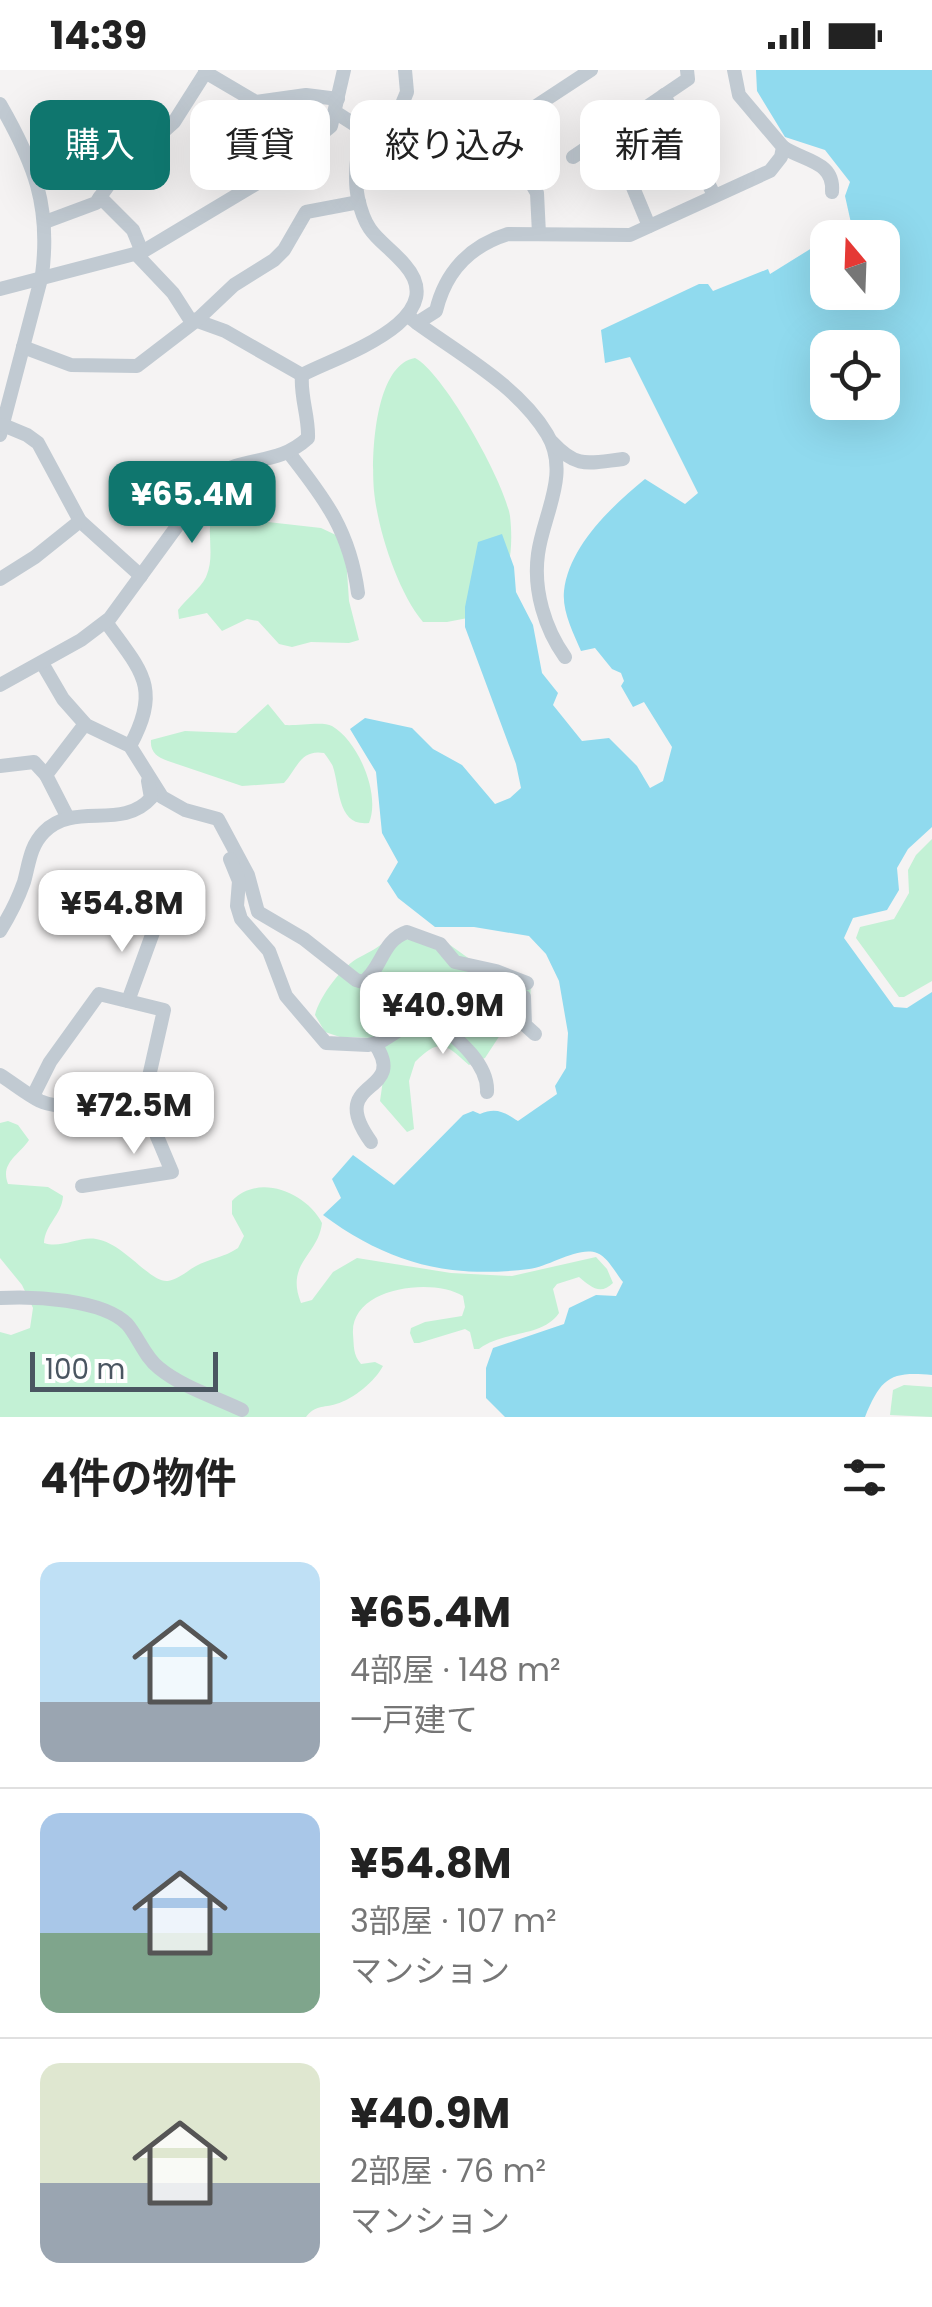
<!DOCTYPE html>
<html lang="ja">
<head>
<meta charset="utf-8">
<style>
  body { margin:0; font-family:Poppins,"Noto Sans JP",sans-serif; background:#f6f6f6; color:#222; height:100vh; display:flex; flex-direction:column; font-size:38px; white-space:nowrap }
  * { box-sizing:border-box; margin:0 }
  p { font-size:32px; color:#767676 }
  .icon { flex:none; width:55px; height:55px; fill:none; stroke:currentColor; stroke-width:2; stroke-linecap:round; stroke-linejoin:round }
  .map { position:relative; height:1347px; overflow:hidden }
  .sheet { display:flex; flex-direction:column; background:#fff; flex:1 }
  .sheet>* { flex:none }
  .banner { position:absolute; left:30px; top:30px; width:872px; height:90px; display:flex; gap:20px }
  .needle { width:65px; rotate:341deg }
  .controls { position:absolute; left:810px; top:150px; display:grid; gap:20px }
  .controls a { display:grid; place-items:center; width:90px; height:90px; border-radius:20px; background:#fff; box-shadow:0 10px 40px #0002; font-size:50px }
  .scale { position:absolute; left:30px; bottom:25px; width:188px; box-sizing:border-box; padding-left:10px; border:5px solid #4a5661; border-top:0; font-size:28px; line-height:35px; white-space:nowrap; color:#4a5661; -webkit-text-stroke:8px #fff; paint-order:stroke }
  .price { position:absolute; translate:-50% -85px; padding:0 22px; border-radius:20px; background:#fff; color:#222; font-size:32px; line-height:65px; filter:drop-shadow(0 2px 5px #0008) }
  .price::after { content:''; position:absolute; left:50%; top:60px; width:30px; height:22px; margin-left:-15px; background:inherit; clip-path:polygon(0 0,100% 0,50% 100%) }
  .price.on { background:#0f766e; color:#fff }
  ul { padding:0; list-style:none }
  li { display:flex; align-items:center; gap:30px; height:250px; padding:0 40px }
  li+li { border-top:2px solid #e0e0e0 }
  li span { display:grid; place-items:center; flex:none; width:280px; height:200px; border-radius:20px; color:#555 }
  li>.icon { margin-inline-start:auto }
  span .icon { width:120px; height:120px; fill:#fffc; stroke-width:1 }
  li b { font-size:42px }
  h2 { display:flex; justify-content:space-between; align-items:center; height:120px; padding:0 40px; font-size:42px }
  .tag { padding:0 35px; border-radius:20px; background:#fff; box-shadow:0 10px 40px #0002; font-size:35px; line-height:90px }
  .tag.on { background:#0f766e; color:#fff }
  .status { display:flex; justify-content:space-between; align-items:center; height:70px; padding:0 50px; background:#fff; direction:ltr }
  .status svg { height:28px; fill:currentColor }
  .map>svg:first-child { display:block }
  .green { fill:#c3f1d5 }
  .water { fill:#90daee; fill-rule:evenodd }
  .lines { fill:none; stroke-linecap:round; stroke-linejoin:round }
  .minor { stroke:#c1cad2; stroke-width:14 }
</style>
</head>
<body>
<div class="status"><b>14:39</b><svg viewBox="0 0 49 12"><path d="M0 12V9h3v3zM5 12V6h3v6zM10 12V3h3v9zM15 12V0h3v12zM26 1h20v11H26zM47 4h2v5h-2z"/></svg></div>
<div class="map">
<svg width="932" height="1347" viewBox="0 0 932 1347">
  <rect width="100%" height="100%" fill="#f5f3f3"/>
  <g class="green">
    <path d="M415,288C444,303 505,413 510,446C512,463 512,484 507,501C503,516 487,533 478,546L447,552H423C398,522 378,461 374,421C371,388 374,295 415,288Z"/>
    <path d="M226,431L268,452L321,458L338,466L346,487L349,531L359,570L349,573L311,572L292,577L279,574L258,551L247,549L222,561L207,543L179,549L178,540C186,529 200,519 206,507C216,485 205,462 213,440Z"/>
    <path d="M268,634L285,655C298,656 323,651 332,656C358,671 381,724 369,753C337,757 340,717 333,697C333,695 325,684 324,683C300,679 297,699 284,713L242,716L168,691C157,687 150,682 151,670L185,661L236,663Z"/>
    <path d="M932,769V911L904,927H899L856,868L860,857L894,849L909,823L908,800L916,785Z"/>
    <path d="M387,869L443,870L471,890L531,915L529,945L502,962L485,988L469,995C446,975 441,966 415,992L409,1011L414,1059L407,1062L380,1031L383,1010L379,968L340,967L325,962L315,945C319,927 343,895 360,887C371,881 377,879 387,869Z"/>
    <path d="M8,1051L18,1055L29,1070C18,1086 0,1093 8,1114L48,1117L63,1126C62,1145 45,1154 44,1173C61,1179 79,1166 96,1169C124,1173 150,1213 168,1211C179,1209 187,1201 196,1196C209,1189 225,1187 238,1178L244,1166L232,1144V1131C258,1103 306,1122 322,1153C318,1186 285,1193 301,1233L312,1230L333,1202L357,1188L451,1203L512,1206L596,1187L607,1199L613,1213C600,1226 590,1216 579,1207L557,1214L553,1219L559,1243C542,1268 503,1260 479,1279H474L470,1262L465,1259L419,1273H414L410,1263L411,1258L425,1252L462,1246L465,1237L463,1226C433,1207 350,1217 353,1264C354,1276 353,1285 361,1294L375,1292L383,1296C375,1311 354,1329 336,1334C323,1338 315,1335 306,1347H0V1262L11,1265L30,1258L33,1238L22,1215L0,1188V1053Z"/>
    <path d="M904,1315L932,1317V1347L890,1345L893,1320Z"/>
  </g>
  <path class="water" d="M756,0H932V757L908,779L897,798L899,820L887,840L853,848L844,868L894,937L907,938L932,922V1305C890,1301 881,1308 865,1347H505L486,1328V1298L493,1278L564,1254L569,1238L596,1225L616,1226L623,1212C616,1204 608,1187 597,1183C578,1176 549,1197 529,1199C448,1209 388,1193 323,1145L341,1128L332,1109L353,1085L394,1115L463,1045L473,1041L480,1044C496,1037 504,1042 518,1051L557,1024L555,1016L566,998L568,963L559,911L546,884L529,866L474,857H435L398,828L387,811L398,792L382,763L376,702L350,659L365,648L412,658L433,679L462,695L495,734L510,728L521,718L516,694L465,557V537L478,472L502,464L514,497L516,522L533,555L542,603L558,623L553,635L582,671L609,668L637,696L650,718L663,711L672,677L644,632L633,637L621,616L624,611L621,603L612,599L595,578L581,581C573,562 562,541 564,521C569,476 612,436 645,409L685,434L698,423L630,287L605,293L601,260L699,214H708L713,221L768,199L770,204L828,168V222H882V168H828L851,153L845,126L850,112L825,80L785,67L757,21ZM828,278H882V332H828Z"/>
  <g class="lines">
    <g class="minor">
      <path d="M205,2L256,32L306,25L338,29"/>
      <path d="M664,25L714,125"/>
      <path d="M0,34C34,93 51,136 42,205L0,365"/>
      <path d="M360,58L400,39L407,22L405,0"/>
      <path d="M610,62L649,156"/>
      <path d="M783,77C803,91 835,91 832,122"/>
      <path d="M573,87L688,9L687,0"/>
      <path d="M45,152L96,133L100,127"/>
      <path d="M539,164L537,123L514,83L530,40L591,0"/>
      <path d="M142,182L133,160L100,127L130,85L145,78L174,52L207,0"/>
      <path d="M136,184L173,223L189,248L225,261L302,305"/>
      <path d="M0,219L142,182L274,103L331,56L344,0"/>
      <path d="M408,246L417,253L436,241C445,203 469,176 508,164L630,165L770,101L781,87L783,77L739,25L734,0"/>
      <path d="M417,253C461,285 518,316 547,364C571,403 543,445 538,484C533,520 545,559 565,587"/>
      <path d="M23,277L71,295L137,296L197,250L234,215L274,190L284,180L306,142L359,132"/>
      <path d="M302,305C335,287 454,251 405,195C382,168 367,169 358,128C353,106 359,80 360,58L335,42"/>
      <path d="M3,355L27,365L38,373L80,451L141,506"/>
      <path d="M552,372C577,399 588,393 623,389"/>
      <path d="M289,383C326,430 350,462 358,523"/>
      <path d="M0,509L35,487L80,451"/>
      <path d="M106,552C141,601 162,617 130,676"/>
      <path d="M42,593L63,629L86,655L130,676L162,727L185,740L218,749L248,805L258,842L304,869L356,910L363,912C382,899 382,870 407,862L440,874L455,892L496,901L527,913"/>
      <path d="M0,615L81,570L110,548L213,407C247,384 276,397 308,368C309,346 300,327 302,305"/>
      <path d="M0,696L34,692L46,705"/>
      <path d="M68,748L46,705L85,654"/>
      <path d="M230,789L239,811L237,836L241,849L269,881L286,926L326,973L368,975L380,972C419,949 475,901 524,927L525,955L535,964"/>
      <path d="M0,861C10,845 18,829 24,812C29,794 30,776 44,762C74,731 122,761 151,728L148,711"/>
      <path d="M128,931L156,854"/>
      <path d="M427,943C448,962 489,990 487,1022"/>
      <path d="M0,1005C13,1013 26,1024 40,1031C64,1042 116,1034 143,1033L164,940L99,924L50,992L33,1026"/>
      <path d="M371,1072C324,1007 410,1026 375,974"/>
      <path d="M82,1116L172,1102L143,1033"/>
      <path d="M0,1228C33,1226 102,1229 127,1254C139,1268 144,1286 159,1298C182,1317 215,1327 242,1340"/>
    </g>
  </g>
</svg>
<div class="controls">
<a><svg class="needle" viewBox="-14 -14 28 28"><path d="M0-13l5 13h-10z" fill="#e53935"/><path d="M0 13l5-13h-10z" fill="#767676"/></svg></a>
<a><svg class="icon" aria-label="locate" viewBox="0 0 24 24"><circle cx="12" cy="12" r="6"/><path d="M12 2v4M12 18v4M2 12h4M18 12h4"/></svg></a>
</div>
<div class="scale">100 m</div>
<b class="price on" style="left:192px;top:476px">¥65.4M</b>
<b class="price" style="left:122px;top:885px">¥54.8M</b>
<b class="price" style="left:443px;top:987px">¥40.9M</b>
<b class="price" style="left:134px;top:1087px">¥72.5M</b>
<div class="banner">
<a class="tag on">購入</a>
<a class="tag">賃貸</a>
<a class="tag">絞り込み</a>
<a class="tag">新着</a>
</div>
</div>
<section class="sheet">
<h2>4件の物件<svg class="icon" aria-label="filters" viewBox="0 0 24 24"><path d="M4 7h16M4 17h16"/><circle cx="9" cy="7" r="2"/><circle cx="15" cy="17" r="2"/></svg></h2>
<ul>
<li><span style="background:linear-gradient(#bfe0f5 70%,#9aa5b1 0)"><svg class="icon" aria-label="home" viewBox="0 0 24 24"><path d="M3 11l9-7 9 7M6 9v11h12V9"/></svg></span><div><b>¥65.4M</b><p>4部屋 · 148 m²</p><p>一戸建て</p></div></li>
<li><span style="background:linear-gradient(#a9c7e8 60%,#7fa58c 0)"><svg class="icon" aria-label="home" viewBox="0 0 24 24"><path d="M3 11l9-7 9 7M6 9v11h12V9"/></svg></span><div><b>¥54.8M</b><p>3部屋 · 107 m²</p><p>マンション</p></div></li>
<li><span style="background:linear-gradient(#dfe7d0 60%,#9aa5b1 0)"><svg class="icon" aria-label="home" viewBox="0 0 24 24"><path d="M3 11l9-7 9 7M6 9v11h12V9"/></svg></span><div><b>¥40.9M</b><p>2部屋 · 76 m²</p><p>マンション</p></div></li>
</ul>
</section>
</body>
</html>
